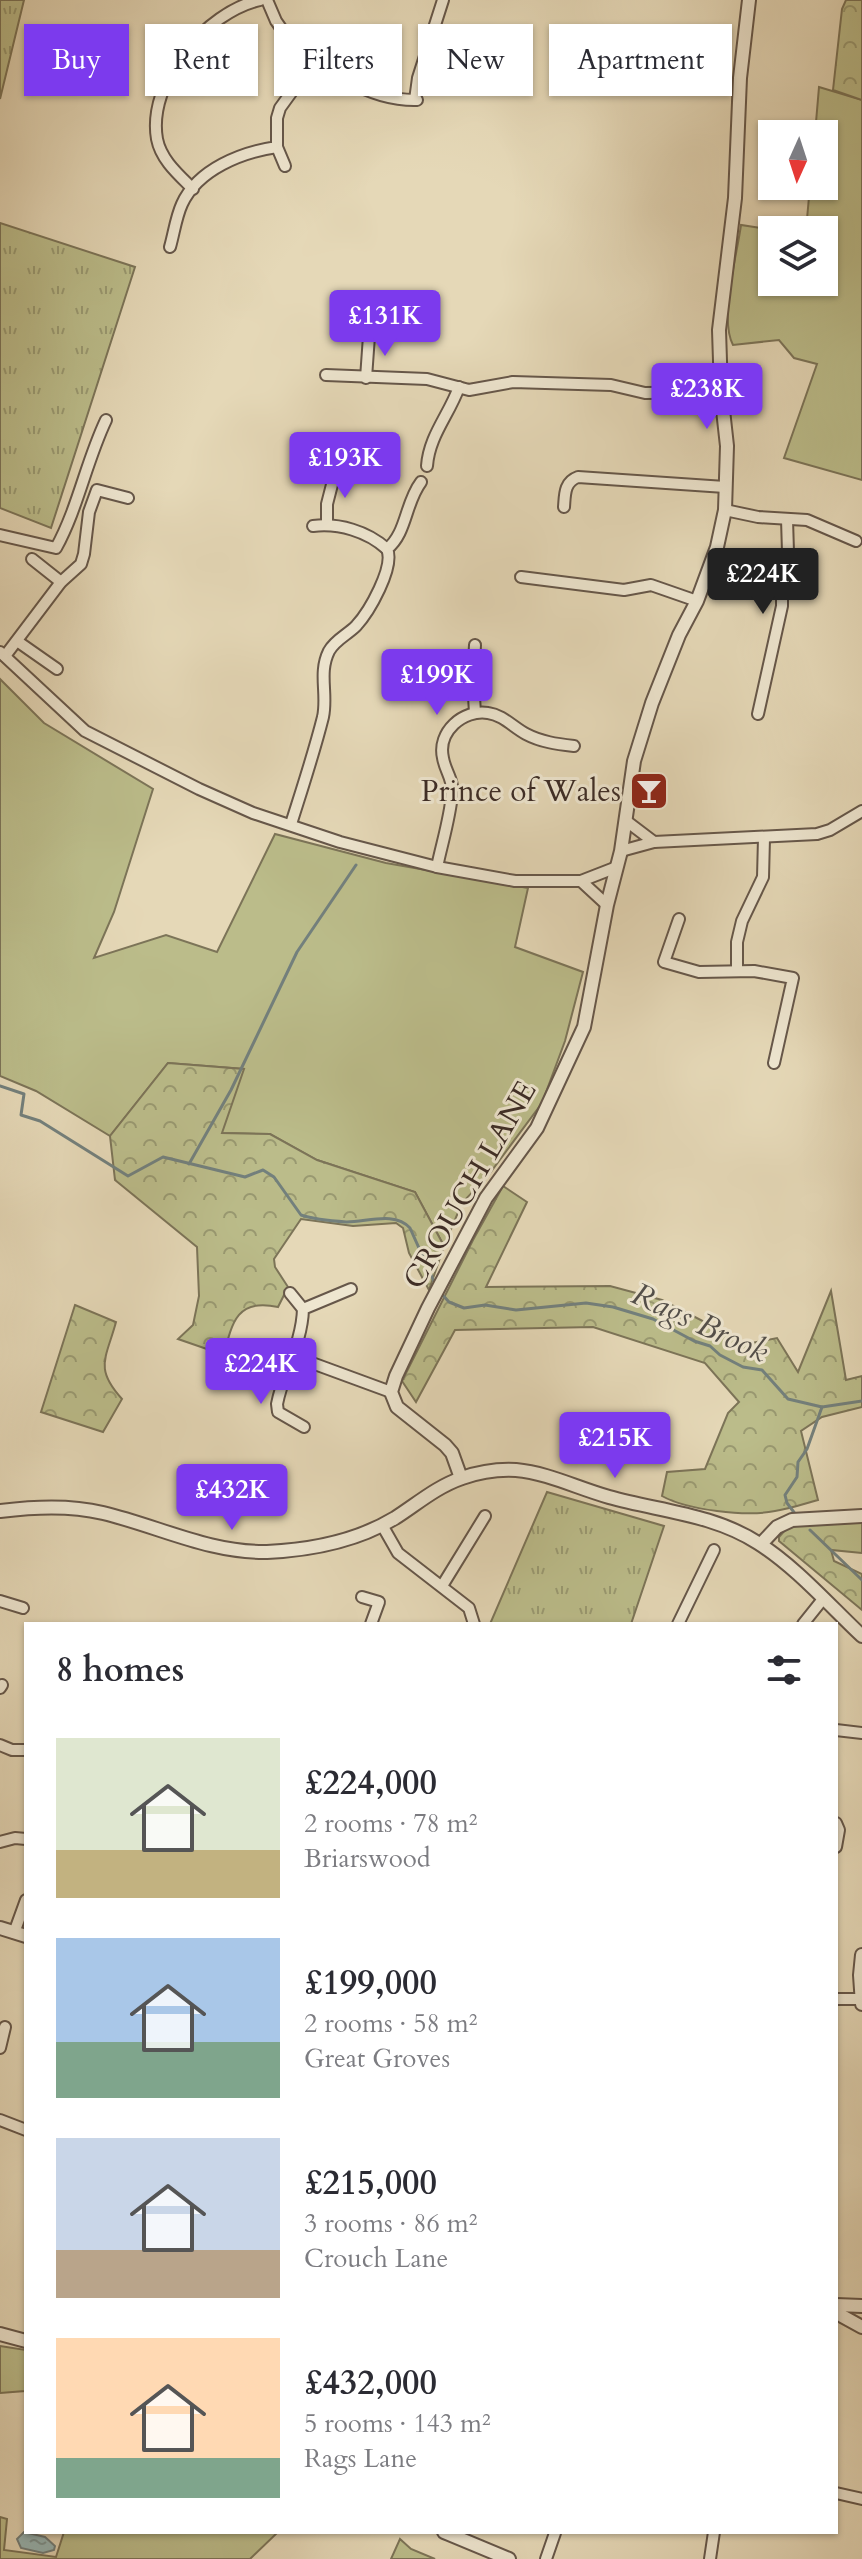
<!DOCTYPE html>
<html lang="en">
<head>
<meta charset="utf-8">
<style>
  body { margin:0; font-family:Cardo,serif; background:#f2f2f3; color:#2b2b33; height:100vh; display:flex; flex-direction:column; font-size:30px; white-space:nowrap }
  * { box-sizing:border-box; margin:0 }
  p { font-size:26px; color:#7c7c81 }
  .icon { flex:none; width:44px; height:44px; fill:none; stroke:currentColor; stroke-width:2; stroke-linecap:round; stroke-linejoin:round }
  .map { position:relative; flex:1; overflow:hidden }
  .panel { position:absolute; left:24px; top:1622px; width:814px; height:912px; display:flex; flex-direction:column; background:#fff; border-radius:0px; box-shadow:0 2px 6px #0004 }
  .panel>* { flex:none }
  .guide { position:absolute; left:24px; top:24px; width:814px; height:72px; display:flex; gap:16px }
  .needle { width:52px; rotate:183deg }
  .controls { position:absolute; left:758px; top:120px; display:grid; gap:16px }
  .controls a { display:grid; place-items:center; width:80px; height:80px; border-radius:0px; background:#fff; box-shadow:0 2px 6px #0004; font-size:40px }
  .price { position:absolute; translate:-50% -68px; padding:0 18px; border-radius:8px; background:#7c3aed; color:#fff; font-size:26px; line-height:52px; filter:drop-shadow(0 2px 4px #0008) }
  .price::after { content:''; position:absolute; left:50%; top:48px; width:24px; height:18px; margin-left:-12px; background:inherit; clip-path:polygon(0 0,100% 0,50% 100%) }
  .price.current { background:#222; color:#fff }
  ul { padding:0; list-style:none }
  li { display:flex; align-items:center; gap:24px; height:200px; padding:0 32px }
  li span { display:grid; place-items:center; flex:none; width:224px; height:160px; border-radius:0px; color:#555 }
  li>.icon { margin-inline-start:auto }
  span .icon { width:96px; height:96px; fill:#fffc; stroke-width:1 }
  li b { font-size:34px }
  h2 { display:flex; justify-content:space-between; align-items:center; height:96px; padding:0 32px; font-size:34px }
  .tag { padding:0 28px; border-radius:0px; background:#fff; box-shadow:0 2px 6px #0004; font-size:28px; line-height:72px }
  .tag.current { background:#7c3aed; color:#fff }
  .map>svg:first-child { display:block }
  .grass { fill:#bbbc8a; stroke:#7c7458; stroke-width:2 }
  .forest { fill:url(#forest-crowns); stroke:#7c7458; stroke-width:2 }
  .park { fill:url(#park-tufts); stroke:#7c7458; stroke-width:2 }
  .water { fill:url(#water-ripples); stroke:#73807d; stroke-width:2 }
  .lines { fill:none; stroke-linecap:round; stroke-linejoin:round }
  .stream { stroke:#73807d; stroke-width:3 }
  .minor-casing { stroke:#66574a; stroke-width:14 }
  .tertiary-casing { stroke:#66574a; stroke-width:16 }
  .minor { stroke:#eee6d0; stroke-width:10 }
  .tertiary { stroke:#eee6d0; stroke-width:12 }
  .labels { text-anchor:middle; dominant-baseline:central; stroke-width:6; stroke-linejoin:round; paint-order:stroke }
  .poi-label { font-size:30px; fill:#3c2c26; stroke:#eee6d0; text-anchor:end }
  .street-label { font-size:30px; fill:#3c2c26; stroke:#eee6d0 }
  .water-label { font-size:32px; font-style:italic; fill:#534f4a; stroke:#eee6d0 }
</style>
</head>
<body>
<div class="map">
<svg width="862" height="2559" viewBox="0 0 862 2559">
  <defs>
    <pattern id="forest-crowns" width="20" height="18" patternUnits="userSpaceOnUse" patternTransform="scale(2)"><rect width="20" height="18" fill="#bbbc8a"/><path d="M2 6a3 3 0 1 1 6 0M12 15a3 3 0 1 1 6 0" fill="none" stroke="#999971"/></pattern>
    <pattern id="park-tufts" width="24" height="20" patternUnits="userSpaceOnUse" patternTransform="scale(2)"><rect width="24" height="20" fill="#bbbc8a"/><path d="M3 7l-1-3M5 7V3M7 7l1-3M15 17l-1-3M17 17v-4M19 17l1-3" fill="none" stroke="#999971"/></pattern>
    <pattern id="water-ripples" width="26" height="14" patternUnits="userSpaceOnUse" patternTransform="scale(2)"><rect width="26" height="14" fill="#98b8b7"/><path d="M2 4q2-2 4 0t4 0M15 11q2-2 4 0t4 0" fill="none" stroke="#7d9695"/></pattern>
  </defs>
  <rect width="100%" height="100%" fill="#e5d8b7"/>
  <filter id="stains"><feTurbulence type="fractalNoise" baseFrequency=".0025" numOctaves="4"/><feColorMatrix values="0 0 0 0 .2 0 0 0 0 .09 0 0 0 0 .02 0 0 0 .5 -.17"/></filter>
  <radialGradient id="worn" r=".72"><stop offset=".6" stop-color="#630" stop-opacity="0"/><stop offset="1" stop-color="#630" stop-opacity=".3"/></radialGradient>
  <g class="grass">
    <path d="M819,87L862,100V480L784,458L817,364L794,358L779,340L733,345C719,319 737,255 741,225L774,230H772V282H824V230H806L810,186H824V134H815Z"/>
    <path d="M0,679L44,723L153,789L114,912L94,958L166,935L217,952L275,834L386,863L528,888L515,947L583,972L565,1041L542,1103L487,1177L462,1203L444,1246L415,1192L317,1160L270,1134L221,1133L243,1069L168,1063L110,1136L36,1091L0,1076Z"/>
    <path d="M0,2346L26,2350L25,2391L0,2393Z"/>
    <path d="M0,2517L7,2519L4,2550L56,2557L64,2532H278L250,2559H0Z"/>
    <path d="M400,2539L411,2549L435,2559H391Z"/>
  </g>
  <g class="forest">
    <path d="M846,0H862V100L833,90L842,9Z"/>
    <path d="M168,1063L244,1069L222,1133L270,1134L317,1160L415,1192L444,1246L429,1290L409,1253L403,1228L396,1223L353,1226L301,1219L274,1259L275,1267L288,1287L278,1307C238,1298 232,1321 224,1355L178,1339L193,1325L199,1296L197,1247L115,1180L110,1136Z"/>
    <path d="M503,1186L527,1202L486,1287L610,1286L662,1300L747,1344L777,1338L798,1372L831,1291L846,1380L862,1376V1407L822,1417L801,1431L818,1500C804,1504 789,1509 775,1511C746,1517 687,1510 662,1496L667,1472L705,1469L728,1413L739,1402L705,1363L593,1327L455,1330L416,1402L402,1381L473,1240Z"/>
    <path d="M75,1305L116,1322C106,1359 94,1368 122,1399L103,1432L41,1412Z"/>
    <path d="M862,1520V1553L831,1550L834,1561L862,1574V1610L779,1541V1537L786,1529L795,1526Z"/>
  </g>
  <g class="park">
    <path d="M0,0H24L0,99Z"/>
    <path d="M0,223L135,267L51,528L0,508Z"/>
    <path d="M547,1492L664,1526L631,1624H490Z"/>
  </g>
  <path class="water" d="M24,2532L45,2537L55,2546L54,2550L43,2553L21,2548L17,2539Z"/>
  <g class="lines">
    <g class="stream">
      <path d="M0,1086L24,1094L21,1115L40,1121L128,1176L163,1157L245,1177L263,1170L274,1177L301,1215C316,1220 332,1221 347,1222C367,1222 395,1211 410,1228L436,1286"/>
      <path d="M189,1164L231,1090L297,952L356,865"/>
      <path d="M440,1292L449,1302L464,1308L485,1305L516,1310L586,1303L613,1307L653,1319L694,1341L710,1346L720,1355L743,1367L762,1370L788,1399L822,1407L862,1401"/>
      <path d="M796,1515L787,1503L785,1495L797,1477L798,1462L807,1449L822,1407"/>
      <path d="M810,1530L862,1580"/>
    </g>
    <g class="minor-casing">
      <g id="minor">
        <path d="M267,0L276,21L283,31C323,65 362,101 417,100"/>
        <path d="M415,100L418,78L443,0"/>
        <path d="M277,147L285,166"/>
        <path d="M193,189C179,175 161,160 157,139C147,82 206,12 260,0"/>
        <path d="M170,247C174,233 176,217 182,204C198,169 242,152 277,147V118L280,108L317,57"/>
        <path d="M326,375L427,379L469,390L513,382L611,385L645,393L721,392"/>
        <path d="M366,378L369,336"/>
        <path d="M427,466C429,436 449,415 459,387"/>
        <path d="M564,507C565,495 564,482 578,477L725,487"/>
        <path d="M725,510L758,517L807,520L856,541"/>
        <path d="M327,524V504L336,469L344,466L362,473"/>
        <path d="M313,526C339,523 367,531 387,549"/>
        <path d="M0,535L56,548C78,508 86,462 106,420"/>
        <path d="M32,559L61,582"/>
        <path d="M521,577L624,590L651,585L697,601"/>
        <path d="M17,641L57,669"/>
        <path d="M0,652L85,731L199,789L253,813L340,842L437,867L515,881H581L617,867"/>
        <path d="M5,656L61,582L81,564L84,554L89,512L97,490L128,498"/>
        <path d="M475,713L473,680L475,645"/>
        <path d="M758,714L782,606V577L788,552L787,519"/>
        <path d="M625,820L654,842"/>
        <path d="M291,824C302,789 314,753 323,717C328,694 318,673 329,651C335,640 347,635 356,626C369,612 395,567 387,549C407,533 405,503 421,482"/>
        <path d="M621,851L654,842L817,834L830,830L862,811"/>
        <path d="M437,867C442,843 450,818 452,794C454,780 445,771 443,758C437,732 463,709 488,713C503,715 513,727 526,734C541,742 557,744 574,746"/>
        <path d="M581,881L607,905"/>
        <path d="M679,919L664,962L699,972L754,971L793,978L774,1063"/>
        <path d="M737,970V942L742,921L763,877L764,838"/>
        <path d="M290,1293L303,1309"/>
        <path d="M293,1359L312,1363L391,1392"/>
        <path d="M304,1427L278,1412L277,1404C283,1372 302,1344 303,1309L351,1289"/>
        <path d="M382,1525L398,1553L469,1608L474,1624"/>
        <path d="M442,1586L485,1516"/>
        <path d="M362,1597L379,1602L371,1624"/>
        <path d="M0,1601L23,1608"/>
        <path d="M678,1624L714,1550"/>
        <path d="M803,1624L823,1599"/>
        <path d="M0,1688L2,1685"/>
        <path d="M836,1730L862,1733"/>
        <path d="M0,1745L12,1750H26"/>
        <path d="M836,1823L839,1830L836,1847"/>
        <path d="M0,1842L15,1838L26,1839"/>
        <path d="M14,1933L26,1900"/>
        <path d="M836,1999H861"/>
        <path d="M0,2048L5,2027"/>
        <path d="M0,2120L26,2130"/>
        <path d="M836,2493L862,2499"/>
        <path d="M546,2559L555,2533"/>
        <path d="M710,2559L714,2532"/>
      </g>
    </g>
    <g class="tertiary-casing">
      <g id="tertiary">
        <path d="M461,1478L452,1453L445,1445L397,1407L391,1392L396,1376L428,1308L486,1198L537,1128L584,1027L607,905L621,851L634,761L652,703L679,635L697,601L717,547L725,510L727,446L721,392L719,330L735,198L740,78L749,0"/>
        <path d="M0,1511C34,1507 69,1505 103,1513C158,1526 209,1553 267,1552C310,1550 357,1541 395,1518C417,1504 436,1487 462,1478C479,1472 498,1469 516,1470C548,1473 577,1488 609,1497C659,1511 713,1514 758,1543C796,1567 829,1605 862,1636"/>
        <path d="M761,1544L777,1527L792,1520L862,1516"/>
        <path d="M0,1928L26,1936"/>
        <path d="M862,1955L860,1975L862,2004"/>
        <path d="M836,2305L862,2306"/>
        <path d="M836,2308L842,2316L862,2327"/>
        <path d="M0,2334L26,2341"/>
        <path d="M444,2532L509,2559"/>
      </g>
    </g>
    <use href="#minor" class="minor"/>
    <use href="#tertiary" class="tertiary"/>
  </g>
  <defs>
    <g id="bar-square" transform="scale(2)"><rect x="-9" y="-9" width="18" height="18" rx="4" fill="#8f2418" stroke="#eee6d0"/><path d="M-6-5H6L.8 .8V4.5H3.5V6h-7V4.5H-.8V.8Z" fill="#fff"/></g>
  </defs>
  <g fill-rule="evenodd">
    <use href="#bar-square" x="649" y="791"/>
  </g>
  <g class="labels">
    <g class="poi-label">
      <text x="621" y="791">Prince of Wales</text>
    </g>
    <g class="street-label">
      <text transform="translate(470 1185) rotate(-60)">CROUCH LANE</text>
    </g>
    <g class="water-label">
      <text transform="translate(700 1323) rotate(25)">Rags Brook</text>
    </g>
  </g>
  <rect width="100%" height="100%" filter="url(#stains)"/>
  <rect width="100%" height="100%" fill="url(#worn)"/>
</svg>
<div class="controls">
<a><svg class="needle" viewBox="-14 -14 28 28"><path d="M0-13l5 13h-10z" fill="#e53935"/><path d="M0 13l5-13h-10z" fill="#7c7c81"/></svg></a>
<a><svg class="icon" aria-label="layers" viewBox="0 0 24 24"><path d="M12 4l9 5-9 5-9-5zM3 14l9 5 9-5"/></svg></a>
</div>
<b class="price" style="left:385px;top:358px">£131K</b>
<b class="price" style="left:707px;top:431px">£238K</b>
<b class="price" style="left:345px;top:500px">£193K</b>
<b class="price current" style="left:763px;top:616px">£224K</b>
<b class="price" style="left:437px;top:717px">£199K</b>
<b class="price" style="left:261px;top:1406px">£224K</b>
<b class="price" style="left:615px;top:1480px">£215K</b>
<b class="price" style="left:232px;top:1532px">£432K</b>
<div class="guide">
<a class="tag current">Buy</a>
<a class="tag">Rent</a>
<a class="tag">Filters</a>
<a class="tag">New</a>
<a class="tag">Apartment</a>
</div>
<section class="panel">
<h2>8 homes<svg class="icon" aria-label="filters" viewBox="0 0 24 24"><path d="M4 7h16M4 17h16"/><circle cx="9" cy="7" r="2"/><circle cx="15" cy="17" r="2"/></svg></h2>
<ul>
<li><span style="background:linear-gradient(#dfe7d0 70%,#c2b280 0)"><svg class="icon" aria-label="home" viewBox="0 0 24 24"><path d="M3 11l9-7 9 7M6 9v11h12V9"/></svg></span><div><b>£224,000</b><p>2 rooms · 78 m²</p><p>Briarswood</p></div></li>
<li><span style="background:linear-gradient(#a9c7e8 65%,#7fa58c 0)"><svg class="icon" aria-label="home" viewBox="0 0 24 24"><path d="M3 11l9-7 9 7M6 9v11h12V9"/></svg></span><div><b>£199,000</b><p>2 rooms · 58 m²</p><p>Great Groves</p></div></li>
<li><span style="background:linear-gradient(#c9d6e8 70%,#b9a48a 0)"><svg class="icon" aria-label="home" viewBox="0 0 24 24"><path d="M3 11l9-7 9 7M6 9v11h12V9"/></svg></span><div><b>£215,000</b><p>3 rooms · 86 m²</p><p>Crouch Lane</p></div></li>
<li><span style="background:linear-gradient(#ffd9b3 75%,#7fa58c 0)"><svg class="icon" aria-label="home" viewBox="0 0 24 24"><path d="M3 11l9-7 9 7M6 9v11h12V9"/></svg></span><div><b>£432,000</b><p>5 rooms · 143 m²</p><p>Rags Lane</p></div></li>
</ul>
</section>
</div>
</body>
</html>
